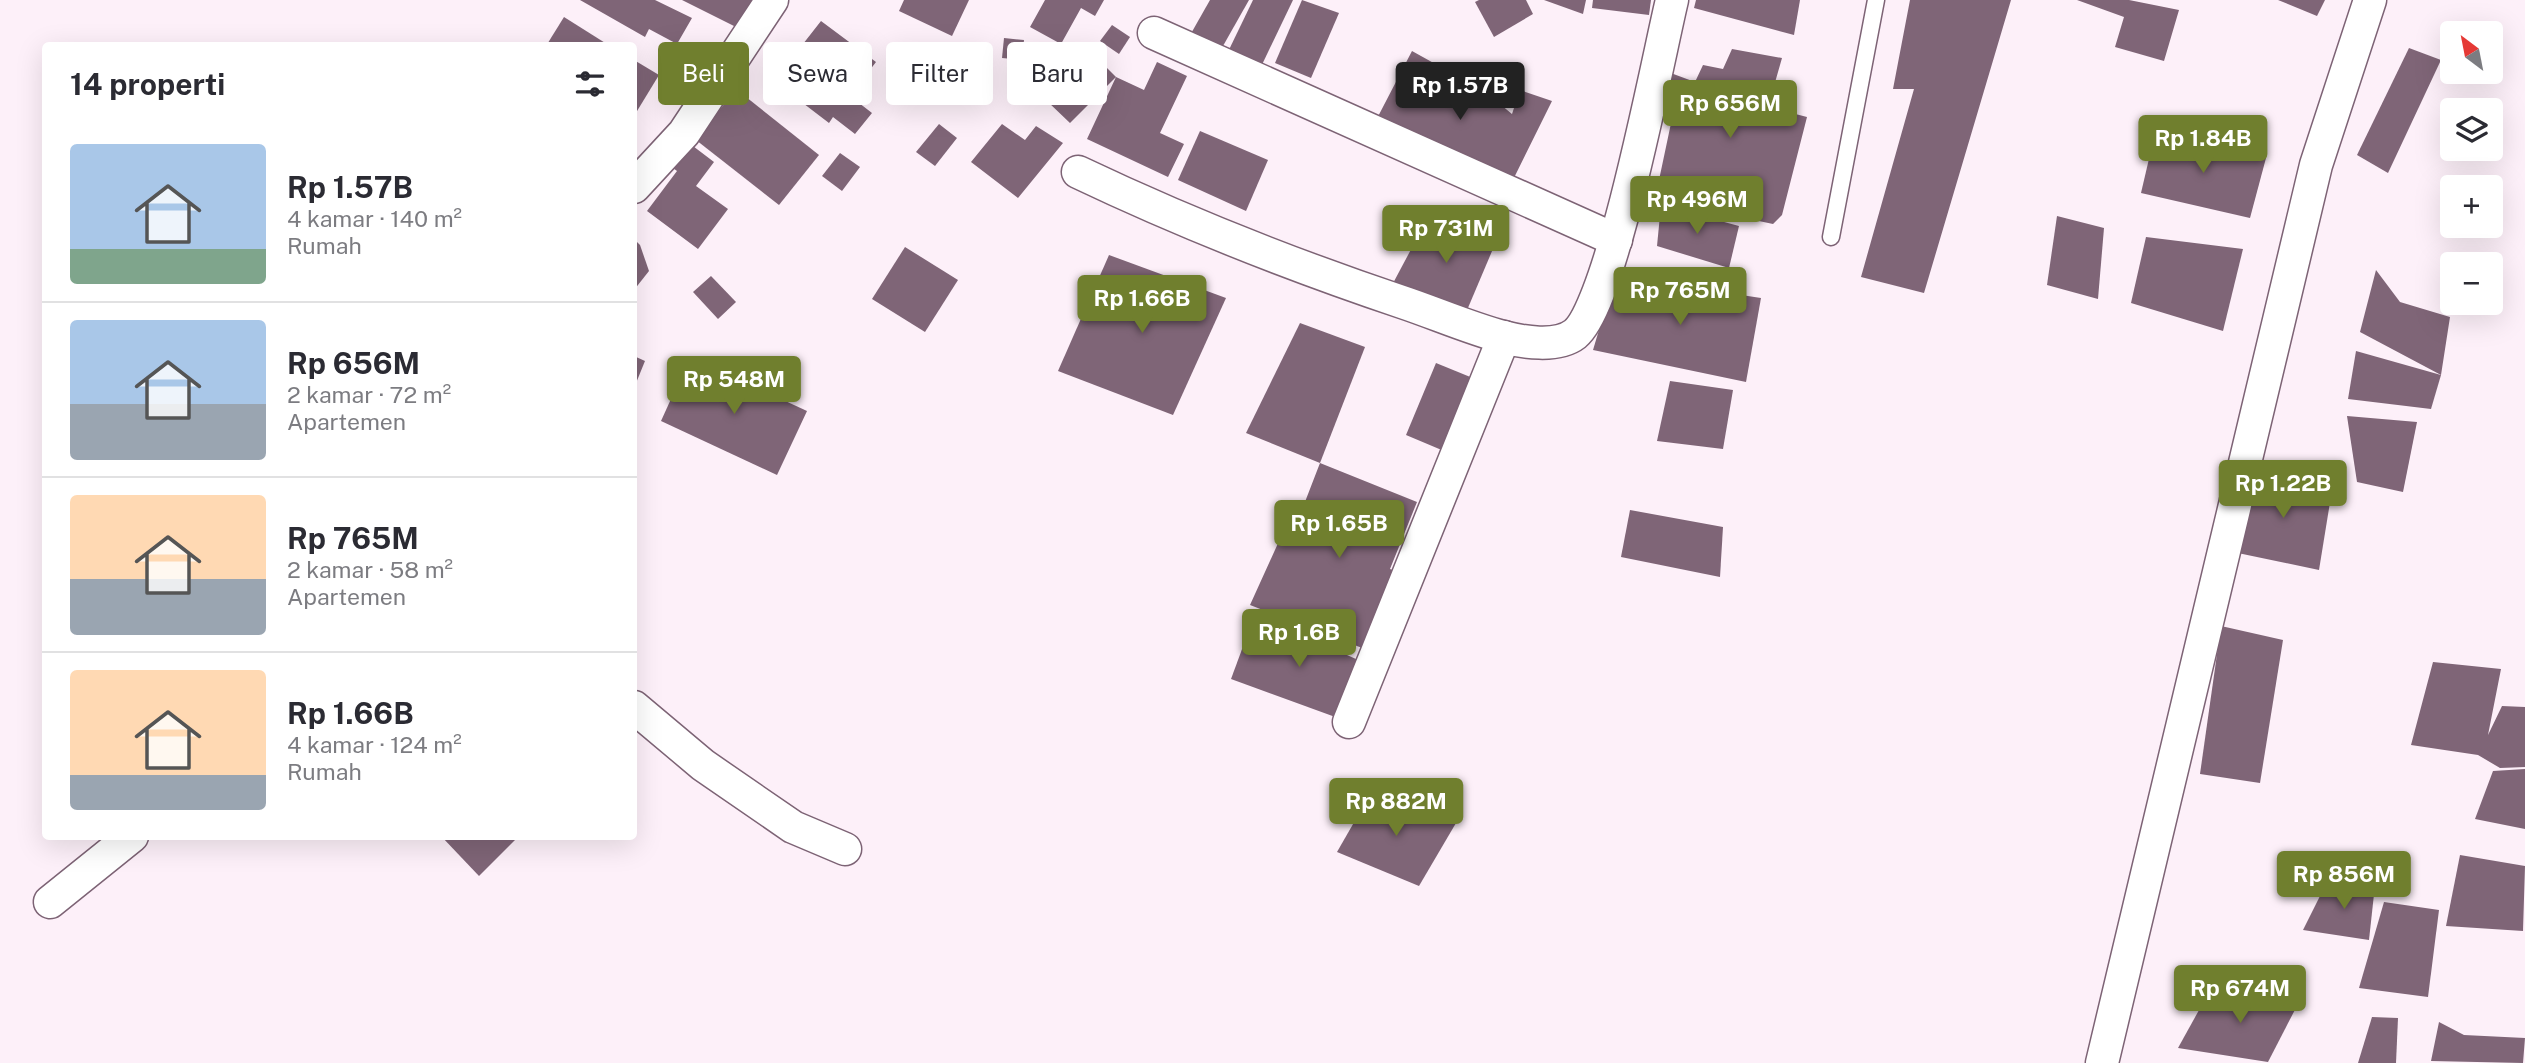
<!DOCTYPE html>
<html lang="id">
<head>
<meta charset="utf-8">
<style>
  body { margin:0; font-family:"Public Sans",sans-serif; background:#f2f2f3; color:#2b2b33; height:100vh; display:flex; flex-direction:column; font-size:26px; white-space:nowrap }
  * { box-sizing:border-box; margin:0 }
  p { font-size:23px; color:#7c7c81 }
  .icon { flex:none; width:38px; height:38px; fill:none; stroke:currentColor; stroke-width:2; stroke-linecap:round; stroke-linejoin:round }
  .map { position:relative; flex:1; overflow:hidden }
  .panel { position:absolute; left:42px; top:42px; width:595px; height:798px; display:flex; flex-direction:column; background:#fff; border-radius:7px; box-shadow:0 7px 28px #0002 }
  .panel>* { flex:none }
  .guide { position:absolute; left:658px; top:42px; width:665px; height:63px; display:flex; gap:14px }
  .needle { width:46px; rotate:328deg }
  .tools { position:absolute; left:2440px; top:21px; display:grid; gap:14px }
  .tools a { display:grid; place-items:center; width:63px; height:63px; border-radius:7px; background:#fff; box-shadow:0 7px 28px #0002; font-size:35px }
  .price { position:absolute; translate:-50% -60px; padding:0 16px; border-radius:7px; background:#707f2e; color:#fff; font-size:23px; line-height:46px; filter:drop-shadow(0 2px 4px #0008) }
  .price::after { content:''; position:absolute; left:50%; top:42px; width:21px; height:16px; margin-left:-10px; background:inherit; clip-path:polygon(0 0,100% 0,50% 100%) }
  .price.current { background:#222; color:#fff }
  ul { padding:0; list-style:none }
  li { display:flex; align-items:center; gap:21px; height:175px; padding:0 28px }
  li+li { border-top:2px solid #e1e1e2 }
  li span { display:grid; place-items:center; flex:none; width:196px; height:140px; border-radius:7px; color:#555 }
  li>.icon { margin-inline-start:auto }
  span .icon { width:84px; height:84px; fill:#fffc; stroke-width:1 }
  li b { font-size:30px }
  h2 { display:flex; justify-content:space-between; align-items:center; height:84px; padding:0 28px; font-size:30px }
  .tag { padding:0 24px; border-radius:7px; background:#fff; box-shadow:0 7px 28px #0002; font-size:24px; line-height:63px }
  .tag.current { background:#707f2e; color:#fff }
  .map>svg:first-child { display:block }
  .building { fill:#7f6577 }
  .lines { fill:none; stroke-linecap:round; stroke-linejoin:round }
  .lane-casing { stroke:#7d6375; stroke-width:19 }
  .street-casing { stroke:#7d6375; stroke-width:35 }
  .lane { stroke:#fff; stroke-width:16 }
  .street { stroke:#fff; stroke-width:32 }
</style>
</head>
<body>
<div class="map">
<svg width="2525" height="1063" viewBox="0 0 2525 1063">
  <rect width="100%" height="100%" fill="#fdf0f9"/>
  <g class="building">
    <path d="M580,0H655L692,18L677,44L649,29L645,37Z"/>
    <path d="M682,0H755L738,28Z"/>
    <path d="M904,0H969L952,36L899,11Z"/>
    <path d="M1045,0H1104L1095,16L1081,8L1061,44L1030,27Z"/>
    <path d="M1210,0H1249L1219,53L1189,37Z"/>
    <path d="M1253,0H1293L1258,73L1225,58Z"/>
    <path d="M1302,0L1339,13L1311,78L1275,63Z"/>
    <path d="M1479,0H1526L1533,14L1494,37L1475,2Z"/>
    <path d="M1544,0H1586L1583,14Z"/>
    <path d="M1593,0H1651L1649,15L1592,8Z"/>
    <path d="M1696,0H1800L1794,35L1694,8Z"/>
    <path d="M1910,0H2011L1924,293L1861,277L1914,89H1893Z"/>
    <path d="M2077,0H2129L2179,10L2164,61L2115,47L2124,17Z"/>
    <path d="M2278,0H2325L2317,16Z"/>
    <path d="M564,17L610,46H546Z"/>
    <path d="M821,21L876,62L850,96L872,113L855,134L833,117L829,123L774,81Z"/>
    <path d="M1112,25L1130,37L1119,54L1100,41Z"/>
    <path d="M1004,38L1024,40L1022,60L1002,58Z"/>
    <path d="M2409,48L2441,60L2388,173L2357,155Z"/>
    <path d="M1732,49L1782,58L1768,107L1807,117L1782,215L1773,224L1655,199L1674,109L1656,103L1668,72L1695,82L1703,65L1723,69Z"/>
    <path d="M1412,51L1484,91L1512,114L1520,90L1552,101L1507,192L1371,130Z"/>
    <path d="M1095,56L1116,77L1144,90L1157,62L1187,76L1160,133L1184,144L1168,177L1087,139L1116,77L1070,123L1048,102Z"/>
    <path d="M634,60L659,75L634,116Z"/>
    <path d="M736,89L819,155L779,205L696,140Z"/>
    <path d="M939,124L957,138L935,166L916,152Z"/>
    <path d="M1002,124L1025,140L1036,126L1063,143L1018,198L971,162Z"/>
    <path d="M1200,131L1268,160L1246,211L1178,180Z"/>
    <path d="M2155,133L2266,158L2250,218L2141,193Z"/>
    <path d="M685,140L714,162L696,186L728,209L698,249L647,211L677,171L666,163Z"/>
    <path d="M840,153L860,167L842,191L822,176Z"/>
    <path d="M1661,205L1739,226L1729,268L1657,246Z"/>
    <path d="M1432,210L1498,237L1462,322L1391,287Z"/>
    <path d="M2057,216L2104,228L2098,299L2047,285Z"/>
    <path d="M2146,237L2243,249L2223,331L2131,303Z"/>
    <path d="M634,239L640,245L649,271L634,290Z"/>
    <path d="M905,247L958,280L925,332L872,299Z"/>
    <path d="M1109,255L1226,298L1173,415L1058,371Z"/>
    <path d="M2376,270L2400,302L2450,317L2441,375L2360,332Z"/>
    <path d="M711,276L736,302L718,319L693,292Z"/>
    <path d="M1615,276L1761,298L1746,382L1593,350Z"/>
    <path d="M1300,323L1365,347L1320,463L1246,433Z"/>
    <path d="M2356,351L2441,375L2431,409L2348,399Z"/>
    <path d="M634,356L645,361L634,388Z"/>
    <path d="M690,357L807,411L777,475L661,421Z"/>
    <path d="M1436,363L1485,383L1463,459L1406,435Z"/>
    <path d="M1670,381L1733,390L1723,449L1657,441Z"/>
    <path d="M2347,416L2417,422L2403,492L2357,482Z"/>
    <path d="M1320,463L1417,502L1390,569L1408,576L1370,651L1250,605L1284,530L1293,533Z"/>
    <path d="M2252,467L2332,490L2319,570L2233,552Z"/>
    <path d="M1630,510L1723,527L1720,577L1621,557Z"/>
    <path d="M1255,614L1365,663L1349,722L1231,679Z"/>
    <path d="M2221,626L2283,640L2260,783L2200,774Z"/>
    <path d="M2433,662L2501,669L2488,735L2502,706L2525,707V767L2500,768L2478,755L2411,745Z"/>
    <path d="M2525,769V829L2475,819L2493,771Z"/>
    <path d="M1372,791L1456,823L1419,886L1337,852Z"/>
    <path d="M441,836H519L479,876Z"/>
    <path d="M2460,855L2525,866L2523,931L2446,926Z"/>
    <path d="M2327,882L2375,885L2369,940L2303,930Z"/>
    <path d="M2384,902L2439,910L2428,997L2359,988Z"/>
    <path d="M2209,992L2301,998L2268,1062L2178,1048Z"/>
    <path d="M2372,1017L2398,1018L2396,1063H2358Z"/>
    <path d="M2439,1022L2464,1035L2525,1038L2523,1063L2431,1061Z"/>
  </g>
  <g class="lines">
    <g class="lane-casing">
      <path id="lane" d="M1831,237L1876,0"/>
    </g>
    <g class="street-casing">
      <g id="street">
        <path d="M1154,33L1616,240"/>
        <path d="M1078,172C1183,222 1292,265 1402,302C1435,313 1469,328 1503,337C1522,342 1557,348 1575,334C1612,304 1658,58 1672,0"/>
        <path d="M634,187L684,133L772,0"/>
        <path d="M634,707L703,765L793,827L845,849"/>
        <path d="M1349,722L1504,337"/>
        <path d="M50,902L132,836"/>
        <path d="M2102,1063L2316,165L2370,0"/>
      </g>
    </g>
    <use href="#lane" class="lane"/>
    <use href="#street" class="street"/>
  </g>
</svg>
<div class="tools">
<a><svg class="needle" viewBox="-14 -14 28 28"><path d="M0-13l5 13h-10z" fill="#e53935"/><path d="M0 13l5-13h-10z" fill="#7c7c81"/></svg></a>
<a><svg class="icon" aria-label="layers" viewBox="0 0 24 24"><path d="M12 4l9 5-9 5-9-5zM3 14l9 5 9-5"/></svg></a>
<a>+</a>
<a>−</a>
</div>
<b class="price current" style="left:1460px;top:122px">Rp 1.57B</b>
<b class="price" style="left:1730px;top:140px">Rp 656M</b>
<b class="price" style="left:2203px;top:175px">Rp 1.84B</b>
<b class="price" style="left:1697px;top:236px">Rp 496M</b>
<b class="price" style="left:1446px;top:265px">Rp 731M</b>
<b class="price" style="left:1680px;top:327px">Rp 765M</b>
<b class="price" style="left:1142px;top:335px">Rp 1.66B</b>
<b class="price" style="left:734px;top:416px">Rp 548M</b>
<b class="price" style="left:2283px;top:520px">Rp 1.22B</b>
<b class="price" style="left:1339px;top:560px">Rp 1.65B</b>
<b class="price" style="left:1299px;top:669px">Rp 1.6B</b>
<b class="price" style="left:1396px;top:838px">Rp 882M</b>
<b class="price" style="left:2344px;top:911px">Rp 856M</b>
<b class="price" style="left:2240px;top:1025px">Rp 674M</b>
<div class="guide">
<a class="tag current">Beli</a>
<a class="tag">Sewa</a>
<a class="tag">Filter</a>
<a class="tag">Baru</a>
</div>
<section class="panel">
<h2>14 properti<svg class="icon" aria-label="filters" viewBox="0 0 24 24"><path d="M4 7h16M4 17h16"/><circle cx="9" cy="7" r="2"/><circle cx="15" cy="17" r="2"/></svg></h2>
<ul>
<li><span style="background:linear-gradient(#a9c7e8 75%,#7fa58c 0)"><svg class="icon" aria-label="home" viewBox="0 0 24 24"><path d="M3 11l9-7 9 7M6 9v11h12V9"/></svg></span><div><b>Rp 1.57B</b><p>4 kamar · 140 m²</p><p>Rumah</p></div></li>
<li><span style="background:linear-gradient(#a9c7e8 60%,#9aa5b1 0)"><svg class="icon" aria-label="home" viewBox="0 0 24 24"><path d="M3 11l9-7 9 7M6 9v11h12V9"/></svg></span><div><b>Rp 656M</b><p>2 kamar · 72 m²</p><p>Apartemen</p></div></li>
<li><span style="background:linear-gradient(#ffd9b3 60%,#9aa5b1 0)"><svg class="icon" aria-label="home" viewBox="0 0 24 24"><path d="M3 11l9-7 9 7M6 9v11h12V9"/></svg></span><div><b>Rp 765M</b><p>2 kamar · 58 m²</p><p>Apartemen</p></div></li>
<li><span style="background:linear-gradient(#ffd9b3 75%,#9aa5b1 0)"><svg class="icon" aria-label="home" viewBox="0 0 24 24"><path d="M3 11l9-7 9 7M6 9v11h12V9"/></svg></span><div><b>Rp 1.66B</b><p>4 kamar · 124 m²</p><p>Rumah</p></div></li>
</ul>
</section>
</div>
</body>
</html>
